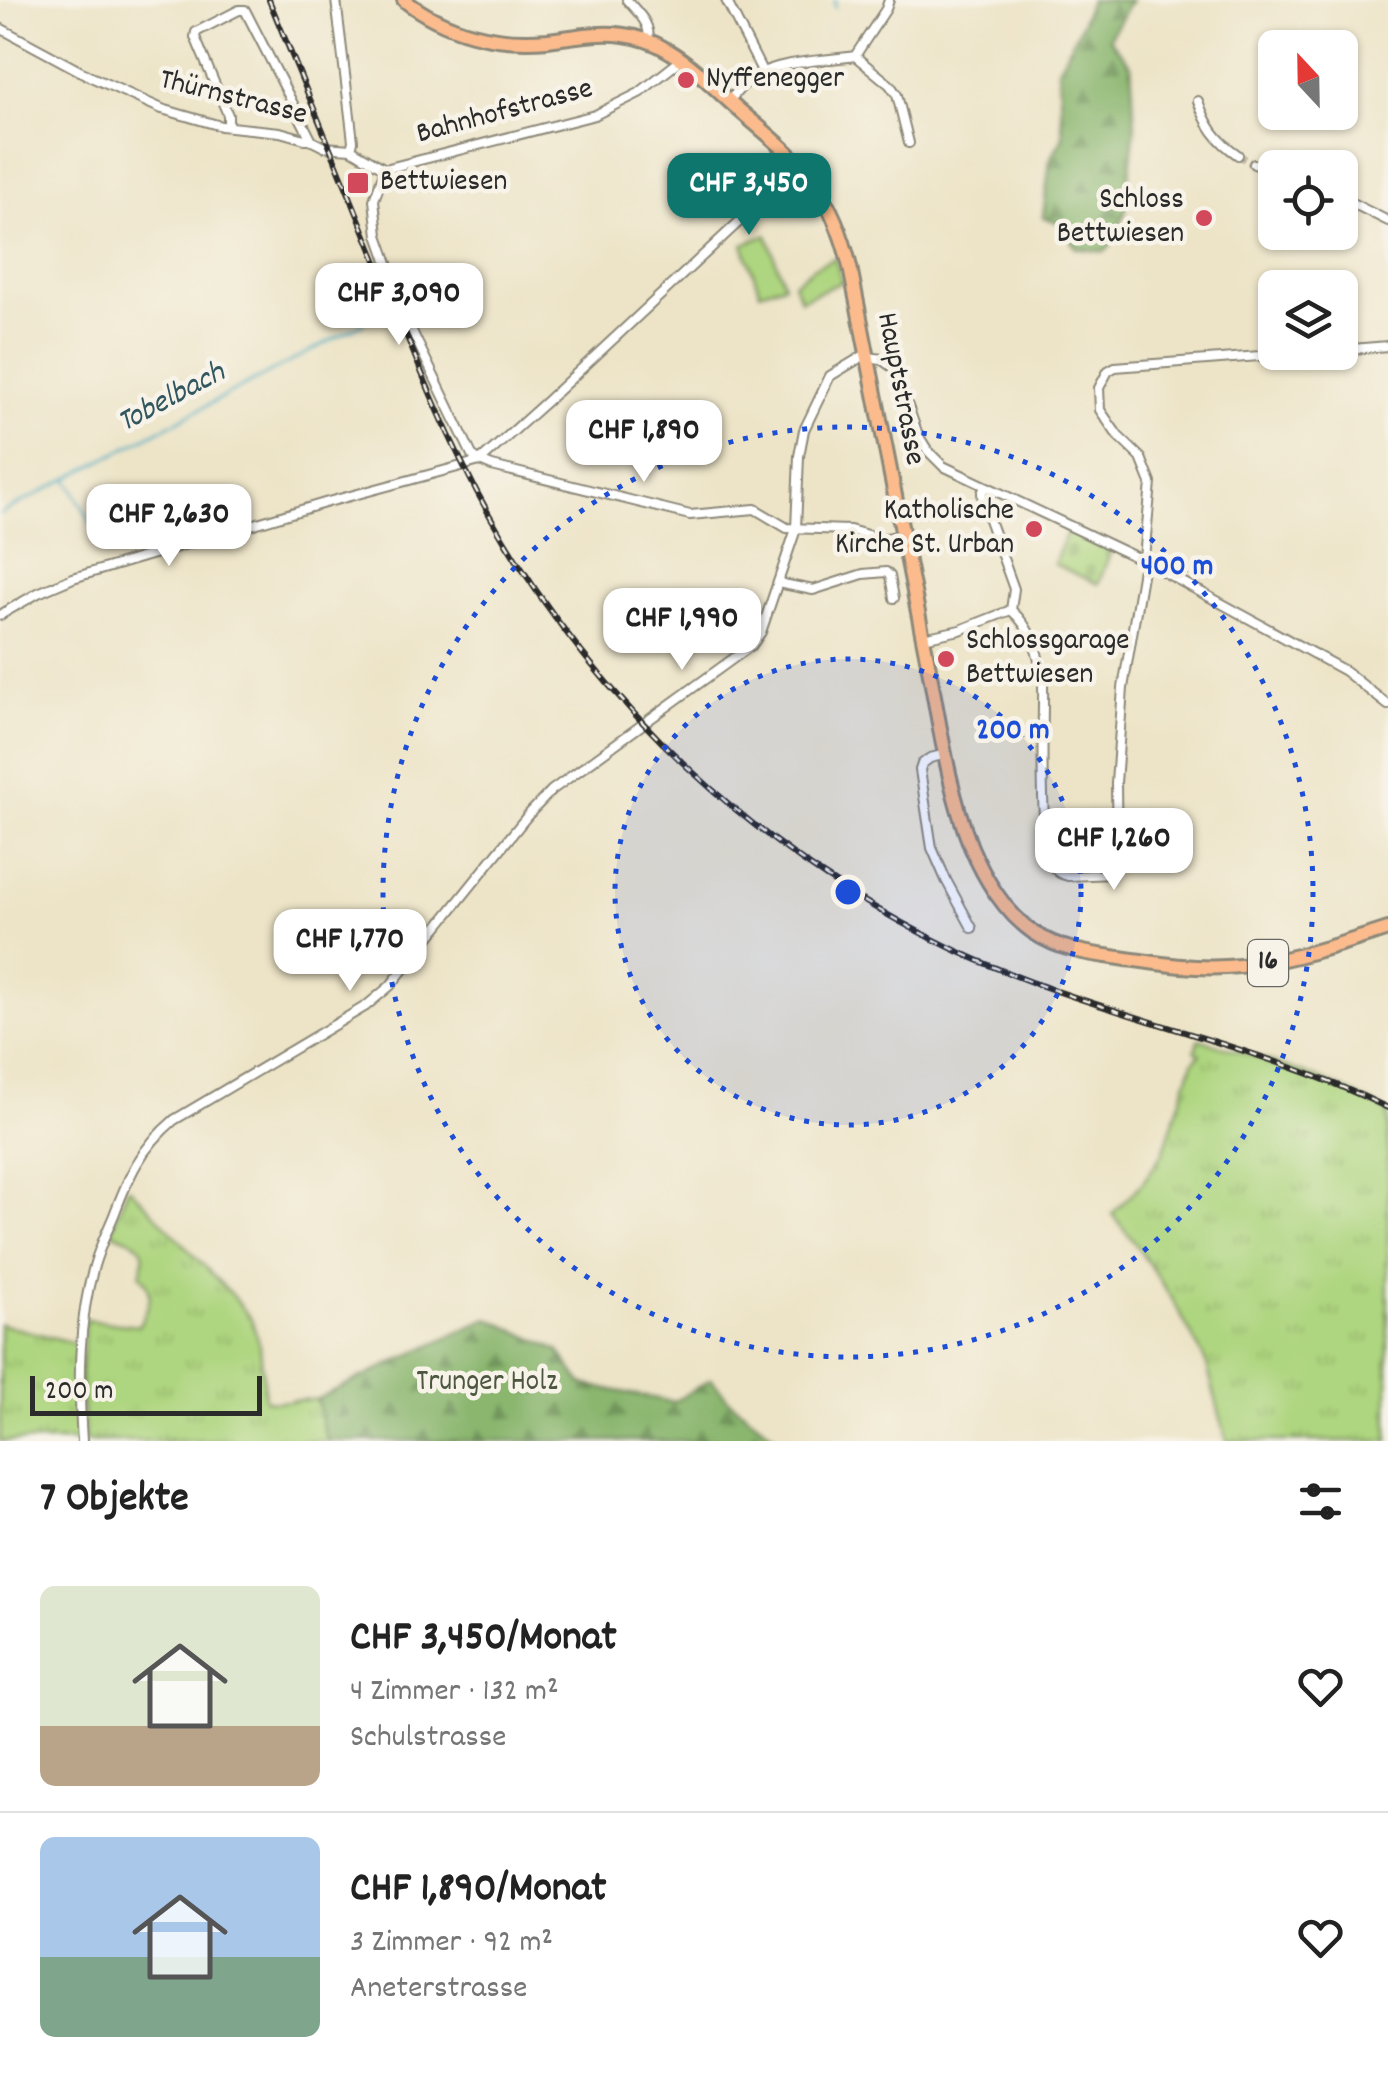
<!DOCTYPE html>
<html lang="de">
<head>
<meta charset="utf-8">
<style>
  body { margin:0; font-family:Dekko,sans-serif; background:#f2f2f2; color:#222; height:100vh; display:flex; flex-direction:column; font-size:38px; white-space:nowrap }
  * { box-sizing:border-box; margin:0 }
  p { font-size:32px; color:#767676 }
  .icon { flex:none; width:55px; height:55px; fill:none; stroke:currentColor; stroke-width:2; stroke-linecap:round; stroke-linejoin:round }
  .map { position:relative; height:1441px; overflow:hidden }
  .details { display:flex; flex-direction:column; background:#fff; flex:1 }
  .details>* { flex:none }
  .needle { width:65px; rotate:338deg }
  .tools { position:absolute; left:1258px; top:30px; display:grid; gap:20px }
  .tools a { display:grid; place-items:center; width:100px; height:100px; border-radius:15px; background:#fff; box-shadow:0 2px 8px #0004; font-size:50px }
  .scale { position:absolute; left:30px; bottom:25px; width:232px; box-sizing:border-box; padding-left:10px; border:5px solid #2b2b2b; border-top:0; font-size:28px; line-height:35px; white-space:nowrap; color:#2b2b2b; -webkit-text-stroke:8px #f7f3e8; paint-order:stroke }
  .price { position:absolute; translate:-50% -85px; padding:0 22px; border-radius:20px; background:#fff; color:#222; font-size:32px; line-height:65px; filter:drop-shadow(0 2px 5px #0008) }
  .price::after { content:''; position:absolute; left:50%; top:60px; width:30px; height:22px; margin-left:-15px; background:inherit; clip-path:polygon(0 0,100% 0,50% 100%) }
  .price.current { background:#0f766e; color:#fff }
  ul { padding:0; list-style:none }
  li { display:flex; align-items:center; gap:30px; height:250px; padding:0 40px }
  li+li { border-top:2px solid #e0e0e0 }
  li span { display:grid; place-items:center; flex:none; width:280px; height:200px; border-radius:15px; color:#555 }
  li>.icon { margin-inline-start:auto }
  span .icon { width:120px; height:120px; fill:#fffc; stroke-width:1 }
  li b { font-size:42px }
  h2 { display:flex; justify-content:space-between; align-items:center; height:120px; padding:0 40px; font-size:42px }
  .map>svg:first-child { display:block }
  .grass { fill:url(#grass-tufts); stroke:#6c8055; stroke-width:2.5 }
  .forest { fill:url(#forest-firs); stroke:#5a704c; stroke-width:2.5 }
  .cemetery { fill:url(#cemetery-stones); stroke:#6c8055; stroke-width:2.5 }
  .green { fill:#aed57f; stroke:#6c8055; stroke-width:2.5 }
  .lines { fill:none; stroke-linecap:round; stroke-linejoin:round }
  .stream { stroke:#43aac3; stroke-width:2.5 }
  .minor-tunnel { stroke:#c6bfa8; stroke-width:8; stroke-dasharray:8 4; stroke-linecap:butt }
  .minor-casing { stroke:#8c8879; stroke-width:12 }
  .primary-casing { stroke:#8c8879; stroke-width:18 }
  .minor { stroke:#fff; stroke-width:8 }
  .primary { stroke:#fbbb8c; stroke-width:12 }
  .rail-casing { stroke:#2b2b2b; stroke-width:6 }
  .rail { stroke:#f7f3e8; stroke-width:2.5; stroke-dasharray:8; stroke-linecap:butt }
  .ring { fill:none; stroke:#1d4ed8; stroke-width:5; stroke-dasharray:5 10 }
  .poi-dot { fill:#d1495b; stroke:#f7f3e8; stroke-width:4 }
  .labels { text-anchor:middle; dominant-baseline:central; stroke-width:9; stroke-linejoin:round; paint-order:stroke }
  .shield { fill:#f7f3e8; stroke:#686764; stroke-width:2.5 }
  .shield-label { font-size:28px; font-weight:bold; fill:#2b2b2b }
  .poi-label { font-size:30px; fill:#2b2b2b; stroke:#f7f3e8; text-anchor:start }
  .street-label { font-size:30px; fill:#2b2b2b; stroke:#f7f3e8 }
  .park-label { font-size:30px; fill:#4c5640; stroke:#f7f3e8 }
  .water-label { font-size:32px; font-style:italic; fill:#335760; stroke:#f7f3e8 }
  .centre { fill:#1d4ed8; stroke:#f7f3e8; stroke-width:5 }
  .ring-label { font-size:30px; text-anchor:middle; font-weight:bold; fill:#1d4ed8; stroke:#f7f3e8; stroke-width:9; stroke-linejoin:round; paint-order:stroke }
</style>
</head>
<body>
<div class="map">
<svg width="1388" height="1441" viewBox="0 0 1388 1441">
  <defs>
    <pattern id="grass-tufts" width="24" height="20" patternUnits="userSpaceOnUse" patternTransform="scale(2.5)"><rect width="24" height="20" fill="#aed57f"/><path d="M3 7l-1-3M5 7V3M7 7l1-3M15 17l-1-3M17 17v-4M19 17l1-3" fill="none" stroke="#96b76e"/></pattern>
    <pattern id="forest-firs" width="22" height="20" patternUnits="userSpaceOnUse" patternTransform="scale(2.5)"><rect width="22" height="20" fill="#8ab66e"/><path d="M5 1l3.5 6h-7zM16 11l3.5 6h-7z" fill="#71945b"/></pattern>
    <pattern id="cemetery-stones" width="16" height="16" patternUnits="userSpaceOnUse" patternTransform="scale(2.5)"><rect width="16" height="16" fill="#aed57f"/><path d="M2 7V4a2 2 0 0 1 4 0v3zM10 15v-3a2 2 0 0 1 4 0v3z" fill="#96b76e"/></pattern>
  </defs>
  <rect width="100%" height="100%" fill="#f7f3e8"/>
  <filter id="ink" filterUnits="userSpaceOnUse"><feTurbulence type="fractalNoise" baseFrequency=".01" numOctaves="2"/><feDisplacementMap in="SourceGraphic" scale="20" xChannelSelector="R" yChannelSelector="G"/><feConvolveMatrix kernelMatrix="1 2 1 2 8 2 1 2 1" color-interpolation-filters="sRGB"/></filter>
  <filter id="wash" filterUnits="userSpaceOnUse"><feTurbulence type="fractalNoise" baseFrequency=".0048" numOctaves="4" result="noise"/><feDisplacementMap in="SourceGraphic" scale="40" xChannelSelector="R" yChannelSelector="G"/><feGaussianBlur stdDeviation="2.25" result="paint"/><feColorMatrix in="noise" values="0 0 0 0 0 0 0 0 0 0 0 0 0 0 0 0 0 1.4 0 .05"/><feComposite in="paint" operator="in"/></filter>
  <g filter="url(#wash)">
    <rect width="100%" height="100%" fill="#ede4c7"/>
    <g class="grass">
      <path d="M1199,1039C1263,1059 1330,1078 1388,1112V1441H1227L1206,1362L1171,1297L1134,1242L1112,1214L1144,1181L1163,1153L1193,1062L1200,1054L1195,1051Z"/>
      <path d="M130,1188L229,1292L251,1319L260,1346L265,1400L273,1402L317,1399L323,1429L328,1441H85L81,1373L85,1320L138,1326C149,1307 157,1292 140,1274C151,1244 137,1243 111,1232L127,1189Z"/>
      <path d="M0,1324L78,1344L80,1441H0Z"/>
    </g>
    <g class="forest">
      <path d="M1090,0H1131L1109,38L1131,65L1135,126L1125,212L1115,239L1105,252L1076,248L1060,223L1043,217L1050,160L1063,137L1058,69L1080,27Z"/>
      <path d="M488,1318L558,1350L582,1384L673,1402L711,1379L731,1402L781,1441H328L323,1429L317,1399Z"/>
    </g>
    <path class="cemetery" d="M1067,532H1071L1111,551L1098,584L1054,564Z"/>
    <g class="green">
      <path d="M767,235L784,284L760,292L743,244Z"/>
      <path d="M835,258L842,282L800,300L794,283L814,267Z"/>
    </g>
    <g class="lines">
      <g class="stream">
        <path d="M835,8V0"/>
        <path d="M68,480L105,549"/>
        <path d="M0,514L364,323"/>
      </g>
    </g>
  </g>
  <g filter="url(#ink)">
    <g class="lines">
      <path class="minor-tunnel" d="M1238,155L1254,164"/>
      <g class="minor-casing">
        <g id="minor">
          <path d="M336,0L353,141L351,149L385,169L595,115L639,93L681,60"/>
          <path d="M627,0C637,12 652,24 648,41"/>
          <path d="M726,0L762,71"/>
          <path d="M0,28L89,76L162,109L221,126L280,132L312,141L324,147L351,149"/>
          <path d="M855,56L890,85L897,95L909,143"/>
          <path d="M729,101C736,93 743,84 752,78C778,60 825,61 855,56L886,9L889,0"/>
          <path d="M1198,101C1207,126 1216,140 1238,155"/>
          <path d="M228,126V115L195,37L196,32L239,10H245L312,141"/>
          <path d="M1254,164L1275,172"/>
          <path d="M385,169L374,200L378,235L412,331L472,455L480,461"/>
          <path d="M1340,197L1388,221"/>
          <path d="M1340,350L1388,346"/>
          <path d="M480,461L547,401L800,165"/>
          <path d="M778,583L813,590L863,574L886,572L890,576L894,598"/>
          <path d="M1011,610C1033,629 1039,655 1043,683C1044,717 1037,846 1055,869C1059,874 1062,874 1068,876L1112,874L1117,859L1116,783L1123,688L1143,569L1151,483L1141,458L1118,436L1100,410L1099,388L1108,371L1115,367L1312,352"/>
          <path d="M0,615L38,593L73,578L328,502L480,461L492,466L690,515L755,509L787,528L850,530L881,539L903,535"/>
          <path d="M923,638L960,630L1011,610L1014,589L983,503L982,493L985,487"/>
          <path d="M947,754L930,758L922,764L920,770L932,848L946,880L972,928"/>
          <path d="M82,1441C78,1381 78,1323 94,1266C99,1248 107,1232 114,1215C129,1175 141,1148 174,1120L366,1006L390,986L528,815L552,790L752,645L761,632L796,529L799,456L804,430L830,376L863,356L881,359L895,369L918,435L928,451L943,466L1144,561L1345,671L1388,705"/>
        </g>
      </g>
      <g class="primary-casing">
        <path id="primary" d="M404,0C445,32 497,45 548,40C572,37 600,31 624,35C639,37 654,42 667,50C693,65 715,89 738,109C764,132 794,154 814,183C832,208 843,238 850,267C875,394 900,521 925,648C938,712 947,787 971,847C984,878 1005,913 1033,932C1059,950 1090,954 1120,958C1155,963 1190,969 1226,967C1283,964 1334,946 1388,929"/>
      </g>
      <use href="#minor" class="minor"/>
      <use href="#primary" class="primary"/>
      <g class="rail-casing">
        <path id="rail" d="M269,0C309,96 348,191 387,287C418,365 449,443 490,516C596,704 760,857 955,950C1095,1016 1250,1040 1388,1108"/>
      </g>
      <use href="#rail" class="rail"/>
    </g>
  </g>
  <circle cx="848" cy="892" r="233" fill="#1d4ed8" fill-opacity=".12"/>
  <g class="ring">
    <circle cx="848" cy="892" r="233"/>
    <circle cx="848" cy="892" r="465"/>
  </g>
  <g class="poi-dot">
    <circle cx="686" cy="80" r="10"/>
    <rect x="346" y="171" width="24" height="24" rx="5"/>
    <circle cx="1204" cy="218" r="10"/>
    <circle cx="1034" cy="529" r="10"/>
    <circle cx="946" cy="659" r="10"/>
  </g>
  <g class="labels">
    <rect class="shield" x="1248" y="940" width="40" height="46" rx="8"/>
    <g class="shield-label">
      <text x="1268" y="963">16</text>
    </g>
    <g class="poi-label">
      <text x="706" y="80">Nyffenegger</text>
      <text x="380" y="183">Bettwiesen</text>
      <text x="1184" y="201" text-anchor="end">Schloss<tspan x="1184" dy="34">Bettwiesen</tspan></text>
      <text x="1014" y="512" text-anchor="end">Katholische<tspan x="1014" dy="34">Kirche St. Urban</tspan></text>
      <text x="966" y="642">Schlossgarage<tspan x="966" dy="34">Bettwiesen</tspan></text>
    </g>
    <g class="street-label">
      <text transform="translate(233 99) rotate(14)">Thürnstrasse</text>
      <text transform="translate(505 113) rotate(-15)">Bahnhofstrasse</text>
      <text transform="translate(899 389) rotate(79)">Hauptstrasse</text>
    </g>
    <g class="park-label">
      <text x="487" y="1383">Trunger Holz</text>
    </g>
    <g class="water-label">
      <text transform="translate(172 399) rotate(-28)">Tobelbach</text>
    </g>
  </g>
  <circle cx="848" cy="892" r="15" class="centre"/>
  <g class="ring-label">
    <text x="1177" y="574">400 m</text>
    <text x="1013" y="738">200 m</text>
  </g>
</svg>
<div class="tools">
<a><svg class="needle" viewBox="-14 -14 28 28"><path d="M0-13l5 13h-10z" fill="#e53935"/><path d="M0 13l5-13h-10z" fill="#767676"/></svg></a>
<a><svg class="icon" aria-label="locate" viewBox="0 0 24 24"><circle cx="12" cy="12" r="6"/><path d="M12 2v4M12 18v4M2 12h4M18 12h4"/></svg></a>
<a><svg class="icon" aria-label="layers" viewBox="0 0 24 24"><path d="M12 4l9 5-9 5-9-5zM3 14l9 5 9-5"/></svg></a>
</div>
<div class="scale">200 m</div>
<b class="price current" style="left:749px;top:238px">CHF 3,450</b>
<b class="price" style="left:399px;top:348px">CHF 3,090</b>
<b class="price" style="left:644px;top:485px">CHF 1,890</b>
<b class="price" style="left:169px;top:569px">CHF 2,630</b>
<b class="price" style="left:682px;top:673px">CHF 1,990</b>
<b class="price" style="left:1114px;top:893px">CHF 1,260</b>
<b class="price" style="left:350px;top:994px">CHF 1,770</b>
</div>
<section class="details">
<h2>7 Objekte<svg class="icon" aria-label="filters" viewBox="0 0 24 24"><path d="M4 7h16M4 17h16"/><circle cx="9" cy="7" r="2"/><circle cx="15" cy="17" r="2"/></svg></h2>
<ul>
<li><span style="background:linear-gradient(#dfe7d0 70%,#b9a48a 0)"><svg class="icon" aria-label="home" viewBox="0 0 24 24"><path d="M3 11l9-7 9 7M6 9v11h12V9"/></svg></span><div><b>CHF 3,450/Monat</b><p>4 Zimmer · 132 m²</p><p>Schulstrasse</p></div><svg class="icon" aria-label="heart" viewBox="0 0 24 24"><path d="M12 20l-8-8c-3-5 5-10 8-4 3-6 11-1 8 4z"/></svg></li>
<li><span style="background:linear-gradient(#a9c7e8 60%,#7fa58c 0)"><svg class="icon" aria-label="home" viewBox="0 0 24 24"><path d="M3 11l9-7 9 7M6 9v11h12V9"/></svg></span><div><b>CHF 1,890/Monat</b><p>3 Zimmer · 92 m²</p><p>Aneterstrasse</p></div><svg class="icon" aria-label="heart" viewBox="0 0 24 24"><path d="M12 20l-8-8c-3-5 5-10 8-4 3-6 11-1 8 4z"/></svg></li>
</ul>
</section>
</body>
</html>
